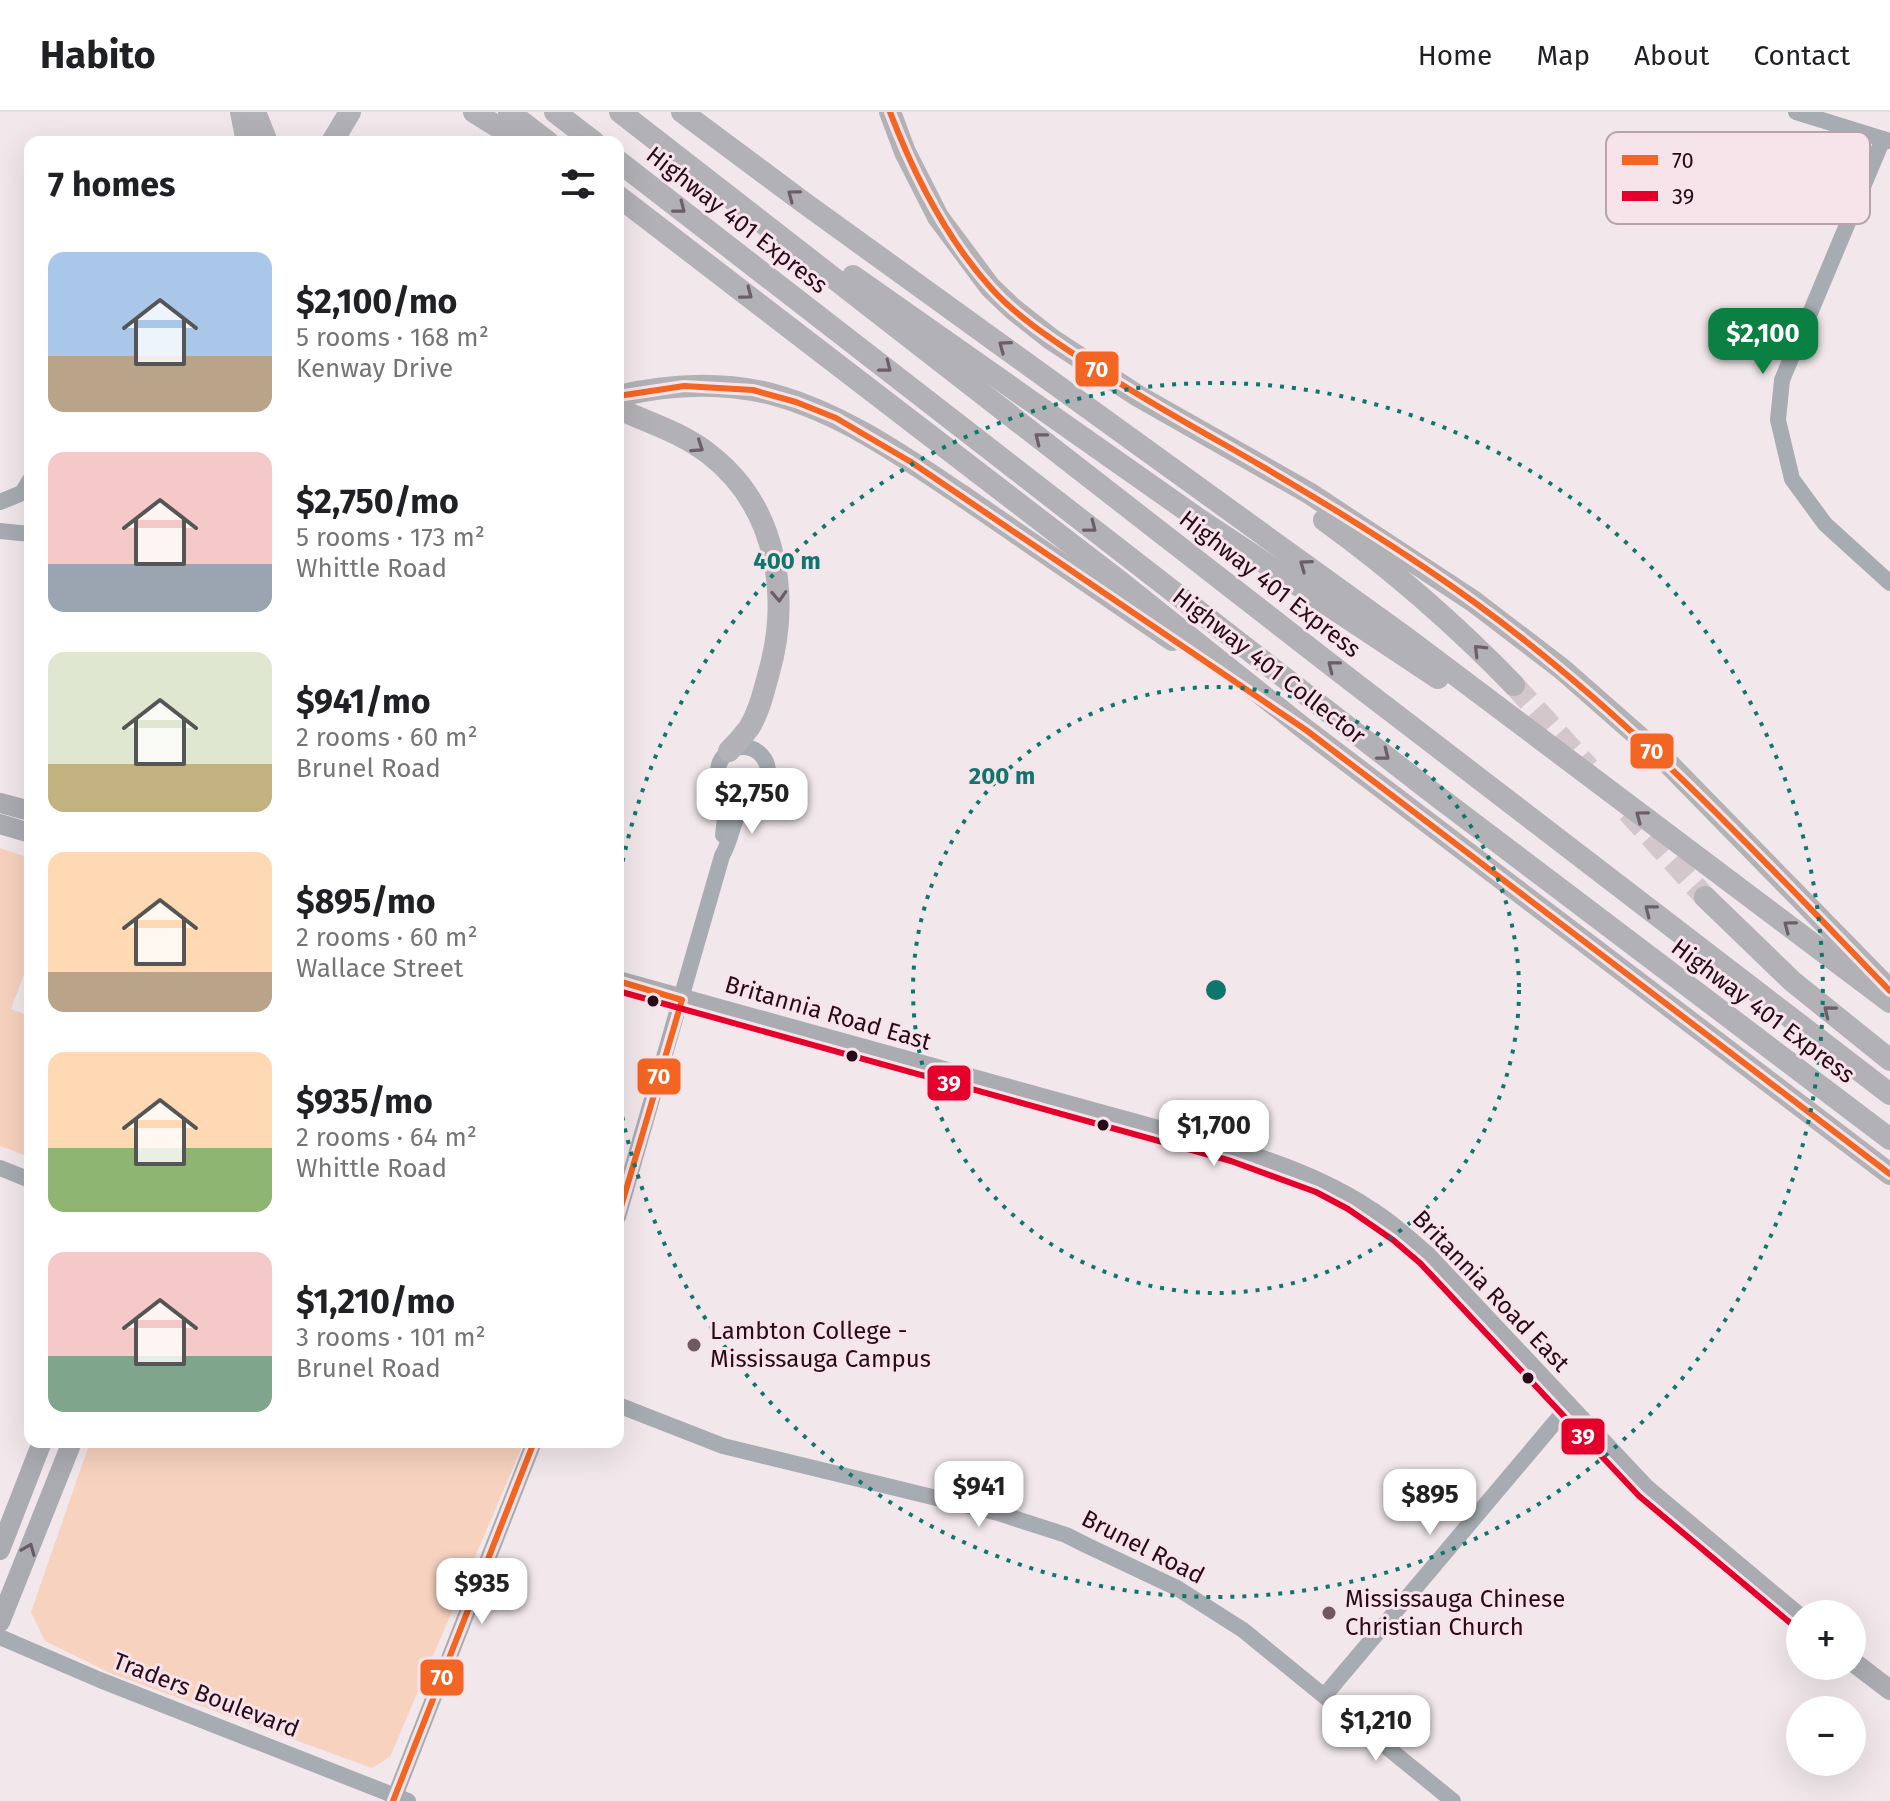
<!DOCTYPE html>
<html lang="en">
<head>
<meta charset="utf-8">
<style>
  body { margin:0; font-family:"Fira Sans",sans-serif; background:#f6f6f6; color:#202124; height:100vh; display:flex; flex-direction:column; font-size:30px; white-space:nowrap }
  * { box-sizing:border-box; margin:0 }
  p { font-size:26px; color:#757577 }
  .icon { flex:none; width:44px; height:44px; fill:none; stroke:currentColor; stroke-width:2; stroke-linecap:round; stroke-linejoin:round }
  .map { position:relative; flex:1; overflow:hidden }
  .side { position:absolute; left:24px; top:24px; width:600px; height:1312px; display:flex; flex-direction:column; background:#fff; border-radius:16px; box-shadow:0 8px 32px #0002 }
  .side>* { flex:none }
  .controls { position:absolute; left:1786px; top:1488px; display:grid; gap:16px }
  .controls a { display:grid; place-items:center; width:80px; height:80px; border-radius:50%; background:#fff; box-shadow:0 8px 32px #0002; font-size:40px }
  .price { position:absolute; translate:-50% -68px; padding:0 18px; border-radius:16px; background:#fff; color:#222; font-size:26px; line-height:52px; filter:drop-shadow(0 2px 4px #0008) }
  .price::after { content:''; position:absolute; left:50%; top:48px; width:24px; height:18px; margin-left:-12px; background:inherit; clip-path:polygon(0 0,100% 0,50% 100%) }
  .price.active { background:#0b8043; color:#fff }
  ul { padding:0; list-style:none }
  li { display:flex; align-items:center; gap:24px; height:200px; padding:0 24px }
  li span { display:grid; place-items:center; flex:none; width:224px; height:160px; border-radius:16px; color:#555 }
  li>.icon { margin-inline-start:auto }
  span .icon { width:96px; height:96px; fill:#fffc; stroke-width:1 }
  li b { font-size:34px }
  h2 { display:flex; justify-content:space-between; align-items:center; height:96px; padding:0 24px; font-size:34px }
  header { display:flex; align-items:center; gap:48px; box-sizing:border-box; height:112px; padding:0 40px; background:#fff; border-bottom:2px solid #e0e0e0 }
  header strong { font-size:38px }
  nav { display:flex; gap:44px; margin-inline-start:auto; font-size:28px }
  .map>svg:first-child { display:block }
  .green { fill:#f7d2bf }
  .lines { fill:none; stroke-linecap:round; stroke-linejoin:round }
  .highway-tunnel { stroke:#d4c7cb; stroke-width:22; stroke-dasharray:22 11; stroke-linecap:butt }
  .minor { stroke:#a6acb1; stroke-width:16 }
  .major { stroke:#aaacb2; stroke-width:20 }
  .highway { stroke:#b1b1b6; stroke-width:22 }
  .bus-1-casing { stroke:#f6e4ea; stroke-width:12 }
  .bus-2-casing { stroke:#f6e4ea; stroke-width:12 }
  .bus-1 { stroke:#f26522; stroke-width:6 }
  .bus-2 { stroke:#e4002b; stroke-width:6 }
  .oneway { stroke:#6c5e67 }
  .oneway2 { stroke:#695b65 }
  .ring { fill:none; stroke:#0f766e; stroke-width:4; stroke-dasharray:4 8 }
  .bus-dot { fill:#280a18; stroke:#f6e4ea; stroke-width:3 }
  .poi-dot { fill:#6f5862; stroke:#f6e4ea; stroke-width:3 }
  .labels { text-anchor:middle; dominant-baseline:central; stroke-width:6; stroke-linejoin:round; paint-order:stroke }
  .street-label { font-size:24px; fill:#280a18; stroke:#f6e4ea }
  .poi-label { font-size:24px; fill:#280a18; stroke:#f6e4ea; text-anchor:start }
  .key { fill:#f6e4ea; stroke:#b8a3ab; stroke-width:2 }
  .key-label { font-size:22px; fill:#280a18 }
  .centre { fill:#0f766e; stroke:#f6e4ea; stroke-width:4 }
  .ring-label { font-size:24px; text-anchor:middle; font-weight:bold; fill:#0f766e; stroke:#f6e4ea; stroke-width:6; stroke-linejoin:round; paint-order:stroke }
  .line-badge { stroke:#f6e4ea; stroke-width:3 }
  .badge-label { font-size:22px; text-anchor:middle; font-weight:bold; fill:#fff }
</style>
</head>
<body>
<header>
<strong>Habito</strong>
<nav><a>Home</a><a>Map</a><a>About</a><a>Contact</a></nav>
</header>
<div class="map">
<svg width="1890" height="1689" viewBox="0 0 1890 1689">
  <rect width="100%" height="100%" fill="#f2e8eb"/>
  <g class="green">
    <path d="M0,736L30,746V846L11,897L30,904V1045L0,1034Z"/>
    <path d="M90,1330H524L390,1645L372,1656L110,1561L45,1529L31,1500Z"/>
  </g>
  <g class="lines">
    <g class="highway-tunnel">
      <path d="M1514,573L1589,656"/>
      <path d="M1628,700L1705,785"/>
    </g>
    <g class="minor">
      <path d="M1796,0L1890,29"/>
      <path d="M1883,27L1782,268L1778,308L1792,367L1825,412L1890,471"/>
      <path d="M0,390L22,381L30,368"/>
      <path d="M0,419L30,422"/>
      <circle cx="743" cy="660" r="25"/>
      <path d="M722,675L726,698L723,723"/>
      <path d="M0,1056L30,1068"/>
      <path d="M618,1105L722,744C736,719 730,701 756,682"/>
      <path d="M618,1293L723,1334L998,1401L1066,1423L1088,1434L1177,1476L1243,1518L1453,1689"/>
      <path d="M0,1525L100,1568L408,1689"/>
      <path d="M1325,1583L1567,1296"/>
      <path d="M393,1689L534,1330"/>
    </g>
    <g class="major">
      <path d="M0,691L30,699"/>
      <path d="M0,712L30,721"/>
      <path d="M618,869L1234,1039C1281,1053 1328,1071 1369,1098C1391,1111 1408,1128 1427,1144L1646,1377L1800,1506"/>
      <path d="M0,1438L42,1330"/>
      <path d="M0,1510L72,1330"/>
      <path d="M1852,1549L1890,1578"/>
    </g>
    <g class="highway">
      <path d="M241,0L247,30"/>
      <path d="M255,0L267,30"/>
      <path d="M474,0L522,30"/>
      <path d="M509,0L548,30"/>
      <path d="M555,0L594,30"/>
      <path d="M620,0L1344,563L1890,982"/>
      <path d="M682,0L803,90L1405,525L1890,890"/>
      <path d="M890,0L905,40L938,105L990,175L1013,197L1051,227L1138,284L1309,381L1473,489L1562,557L1661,644L1884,872"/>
      <path d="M332,30L350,0"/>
      <path d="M618,49L1433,681L1890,1027"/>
      <path d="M618,84L1118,468L1306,618L1890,1062"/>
      <path d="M853,164L1200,408L1438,566"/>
      <path d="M618,284C669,272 723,269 775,283C843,302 903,344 961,383C1032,431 1101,480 1172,528"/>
      <path d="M628,301C656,313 685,323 709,342C778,395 791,486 768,564C763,582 759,600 749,616C743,624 736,632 729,639"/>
      <path d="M1324,408C1393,458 1455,512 1514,573"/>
      <path d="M1705,785L1792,869L1890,948"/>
    </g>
    <g class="bus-1-casing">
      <g id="bus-1">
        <path d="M890,0C914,63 945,125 991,176C1016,204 1050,226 1081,247C1129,278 1177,306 1227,334C1311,382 1395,433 1474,490C1629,602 1757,742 1890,879"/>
        <path d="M618,284L684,274L753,278L796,290L836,306L911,350L1306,618L1890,1062"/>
        <path d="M618,869L682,888L618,1105"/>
        <path d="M393,1689L534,1330"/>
      </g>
    </g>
    <g class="bus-2-casing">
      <path id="bus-2" d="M618,879L1231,1049L1316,1080L1348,1097L1393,1128L1420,1151L1639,1384L1794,1514"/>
    </g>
    <use href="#bus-1" class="bus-1"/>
    <use href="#bus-2" class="bus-2"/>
  </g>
  <defs><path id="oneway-chevron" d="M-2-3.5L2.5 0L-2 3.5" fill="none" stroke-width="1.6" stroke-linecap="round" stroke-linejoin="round" transform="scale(2)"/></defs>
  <g class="oneway">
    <use href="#oneway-chevron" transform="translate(793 83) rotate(-143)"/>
    <use href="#oneway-chevron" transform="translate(680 96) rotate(38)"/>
    <use href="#oneway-chevron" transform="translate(747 182) rotate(37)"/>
    <use href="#oneway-chevron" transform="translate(1004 234) rotate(-144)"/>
    <use href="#oneway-chevron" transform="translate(886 255) rotate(38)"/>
    <use href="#oneway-chevron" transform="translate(1040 326) rotate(-142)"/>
    <use href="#oneway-chevron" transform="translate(698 335) rotate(34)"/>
    <use href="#oneway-chevron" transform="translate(1091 415) rotate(38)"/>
    <use href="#oneway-chevron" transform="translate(1305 453) rotate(-144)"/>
    <use href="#oneway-chevron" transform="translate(779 484) rotate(87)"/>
    <use href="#oneway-chevron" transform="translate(1479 538) rotate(-135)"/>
    <use href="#oneway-chevron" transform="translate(1333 554) rotate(-142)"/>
    <use href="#oneway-chevron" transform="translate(1384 643) rotate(38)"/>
    <use href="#oneway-chevron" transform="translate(1641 704) rotate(-143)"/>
    <use href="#oneway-chevron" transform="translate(1650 798) rotate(-142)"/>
    <use href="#oneway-chevron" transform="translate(1789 814) rotate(-143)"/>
    <use href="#oneway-chevron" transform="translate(1829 899) rotate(-141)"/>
  </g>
  <use class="oneway2" href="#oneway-chevron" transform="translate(29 1437) rotate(-68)"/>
  <g class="ring">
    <circle cx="1216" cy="878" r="303"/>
    <path d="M618 773A607 607 0 1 1 618 983"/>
  </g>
  <g class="bus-dot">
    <circle cx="653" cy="889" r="7"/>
    <circle cx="852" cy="944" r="7"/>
    <circle cx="1103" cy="1013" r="7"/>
    <circle cx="1528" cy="1266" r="7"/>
  </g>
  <g class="poi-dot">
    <circle cx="694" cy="1233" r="8"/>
    <circle cx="1329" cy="1501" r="8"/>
  </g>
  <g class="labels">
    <g class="street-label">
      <text transform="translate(737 108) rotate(38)">Highway 401 Express</text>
      <text transform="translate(1270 472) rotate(38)">Highway 401 Express</text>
      <text transform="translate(1269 554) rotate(38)">Highway 401 Collector</text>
      <text transform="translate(1763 899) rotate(37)">Highway 401 Express</text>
      <text transform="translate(828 901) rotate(16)">Britannia Road East</text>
      <text transform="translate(1491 1179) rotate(46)">Britannia Road East</text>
      <text transform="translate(1143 1435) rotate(27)">Brunel Road</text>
      <text transform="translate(206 1583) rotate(21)">Traders Boulevard</text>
    </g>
    <g class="poi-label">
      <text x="710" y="1219">Lambton College -<tspan x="710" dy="28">Mississauga Campus</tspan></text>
      <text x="1345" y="1487">Mississauga Chinese<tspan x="1345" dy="28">Christian Church</tspan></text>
    </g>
  </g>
  <rect x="1606" y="20" width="264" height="92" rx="12" class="key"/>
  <rect x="1622" y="43" width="36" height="10" fill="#f26522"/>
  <rect x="1622" y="79" width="36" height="10" fill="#e4002b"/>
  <g class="key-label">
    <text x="1672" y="56">70</text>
    <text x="1672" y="92">39</text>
  </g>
  <circle cx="1216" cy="878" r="12" class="centre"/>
  <g class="ring-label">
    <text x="787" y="457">400 m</text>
    <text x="1002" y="672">200 m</text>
  </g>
  <g class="line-badge">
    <rect x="1074" y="238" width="46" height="38" rx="8" fill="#f26522"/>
    <rect x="1629" y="620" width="46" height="38" rx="8" fill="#f26522"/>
    <rect x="636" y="945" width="46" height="39" rx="8" fill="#f26522"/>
    <rect x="926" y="952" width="46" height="38" rx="8" fill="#e4002b"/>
    <rect x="1560" y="1305" width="46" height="39" rx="8" fill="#e4002b"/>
    <rect x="419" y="1546" width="46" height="39" rx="8" fill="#f26522"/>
  </g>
  <g class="badge-label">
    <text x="1097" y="265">70</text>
    <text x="1652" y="647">70</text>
    <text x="659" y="972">70</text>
    <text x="949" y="979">39</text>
    <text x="1583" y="1332">39</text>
    <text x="442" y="1573">70</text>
  </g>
</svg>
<div class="controls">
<a>+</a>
<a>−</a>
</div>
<b class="price active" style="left:1763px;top:264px">$2,100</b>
<b class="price" style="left:752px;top:724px">$2,750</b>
<b class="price" style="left:1214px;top:1056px">$1,700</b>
<b class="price" style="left:979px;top:1417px">$941</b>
<b class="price" style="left:1430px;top:1425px">$895</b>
<b class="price" style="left:482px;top:1514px">$935</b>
<b class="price" style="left:1376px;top:1651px">$1,210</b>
<section class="side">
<h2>7 homes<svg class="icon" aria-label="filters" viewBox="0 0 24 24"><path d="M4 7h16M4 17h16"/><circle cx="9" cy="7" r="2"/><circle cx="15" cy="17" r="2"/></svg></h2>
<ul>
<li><span style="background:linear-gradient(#a9c7e8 65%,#b9a48a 0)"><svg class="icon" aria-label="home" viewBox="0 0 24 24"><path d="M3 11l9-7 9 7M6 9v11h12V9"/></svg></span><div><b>$2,100/mo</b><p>5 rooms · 168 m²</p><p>Kenway Drive</p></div></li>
<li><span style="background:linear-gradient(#f6c9c9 70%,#9aa5b1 0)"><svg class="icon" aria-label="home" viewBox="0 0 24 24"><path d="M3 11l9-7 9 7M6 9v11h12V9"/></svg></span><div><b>$2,750/mo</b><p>5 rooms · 173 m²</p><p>Whittle Road</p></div></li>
<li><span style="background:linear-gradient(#dfe7d0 70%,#c2b280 0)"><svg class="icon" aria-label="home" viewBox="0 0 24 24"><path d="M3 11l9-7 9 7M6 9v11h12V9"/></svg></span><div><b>$941/mo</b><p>2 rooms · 60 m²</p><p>Brunel Road</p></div></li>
<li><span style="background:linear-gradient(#ffd9b3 75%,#b9a48a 0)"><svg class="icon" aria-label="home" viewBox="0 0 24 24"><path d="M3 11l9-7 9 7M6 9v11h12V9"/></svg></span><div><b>$895/mo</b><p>2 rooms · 60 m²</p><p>Wallace Street</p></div></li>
<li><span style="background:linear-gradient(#ffd9b3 60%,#8fb573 0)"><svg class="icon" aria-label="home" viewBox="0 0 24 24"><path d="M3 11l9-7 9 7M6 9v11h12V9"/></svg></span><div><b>$935/mo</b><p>2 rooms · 64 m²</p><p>Whittle Road</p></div></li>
<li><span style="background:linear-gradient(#f6c9c9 65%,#7fa58c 0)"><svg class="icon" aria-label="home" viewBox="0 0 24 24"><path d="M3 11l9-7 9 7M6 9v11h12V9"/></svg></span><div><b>$1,210/mo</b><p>3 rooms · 101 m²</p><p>Brunel Road</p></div></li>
</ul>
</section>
</div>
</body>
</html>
